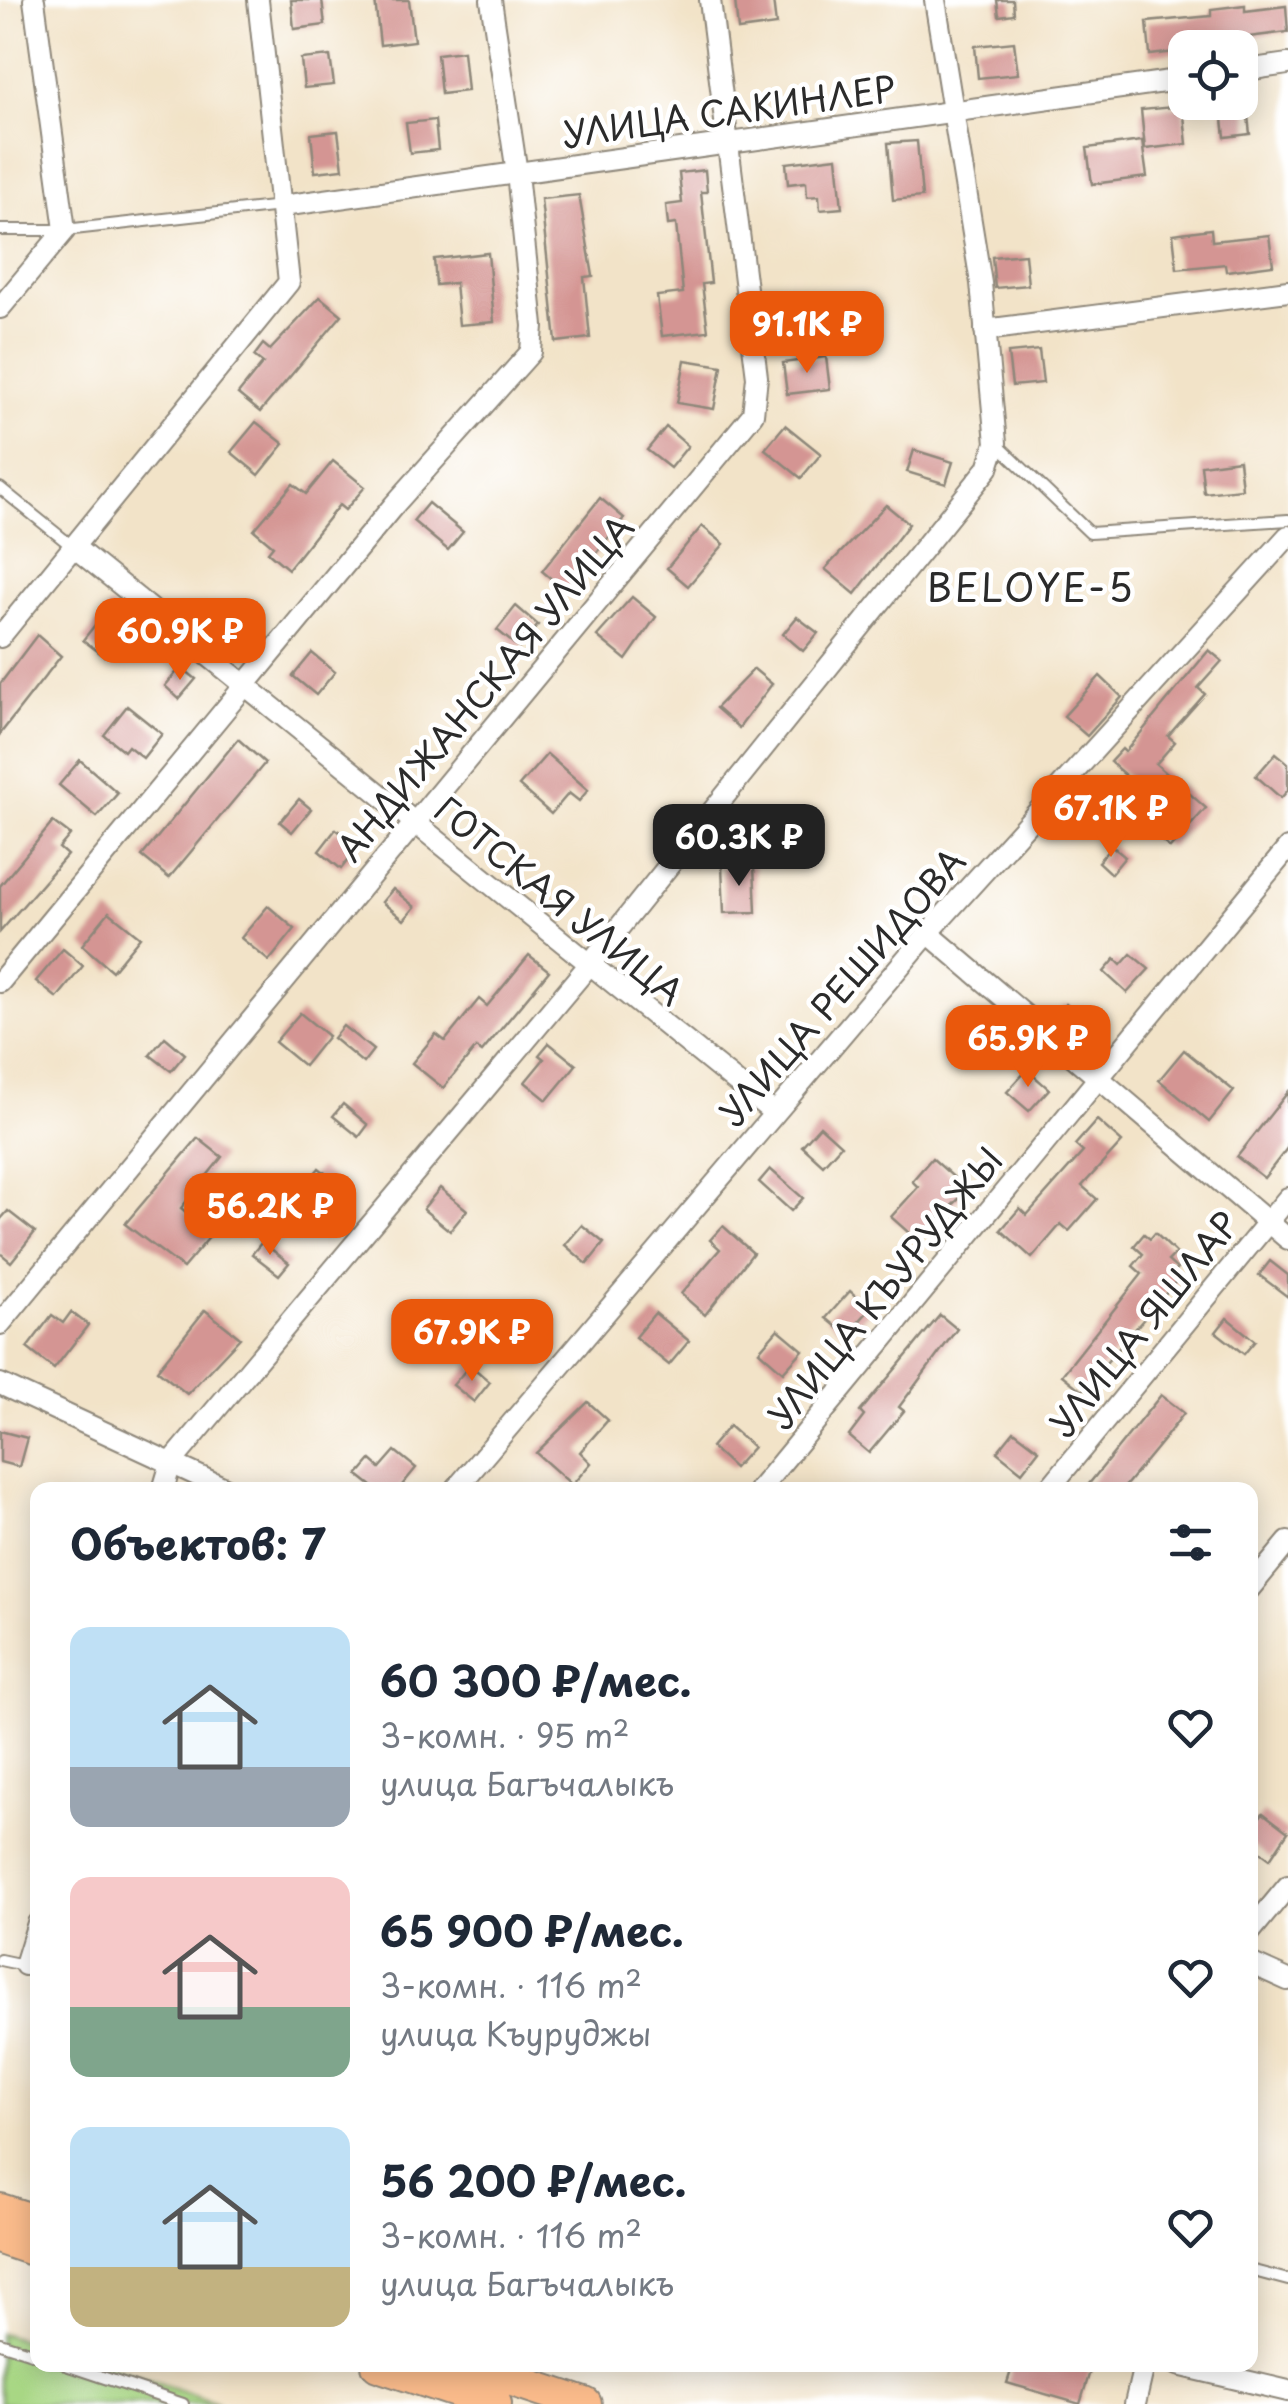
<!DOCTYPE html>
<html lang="ru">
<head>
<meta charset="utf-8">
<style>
  body { margin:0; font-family:"Playpen Sans",sans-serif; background:#f6f6f7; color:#1f2937; height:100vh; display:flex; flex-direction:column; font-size:38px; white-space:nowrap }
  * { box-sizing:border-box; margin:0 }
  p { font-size:32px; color:#747a83 }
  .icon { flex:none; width:55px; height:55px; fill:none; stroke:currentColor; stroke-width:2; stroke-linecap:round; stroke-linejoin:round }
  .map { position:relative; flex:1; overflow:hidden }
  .drawer { position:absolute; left:30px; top:1482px; width:1228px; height:890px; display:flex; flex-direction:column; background:#fff; border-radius:20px; box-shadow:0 5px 25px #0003 }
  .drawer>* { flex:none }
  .tools { position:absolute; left:1168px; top:30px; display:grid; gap:20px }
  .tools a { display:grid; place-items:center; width:90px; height:90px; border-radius:20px; background:#fff; box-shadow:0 5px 25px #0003; font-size:50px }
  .price { position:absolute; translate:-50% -85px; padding:0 22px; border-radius:20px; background:#ea580c; color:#fff; font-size:32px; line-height:65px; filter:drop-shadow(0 2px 5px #0008) }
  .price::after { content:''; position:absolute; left:50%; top:60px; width:30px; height:22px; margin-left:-15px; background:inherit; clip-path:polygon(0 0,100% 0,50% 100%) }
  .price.active { background:#222; color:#fff }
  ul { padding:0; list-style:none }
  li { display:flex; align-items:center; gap:30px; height:250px; padding:0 40px }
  li span { display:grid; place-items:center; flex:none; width:280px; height:200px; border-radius:20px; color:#555 }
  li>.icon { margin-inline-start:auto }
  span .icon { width:120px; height:120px; fill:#fffc; stroke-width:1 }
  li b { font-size:42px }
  h2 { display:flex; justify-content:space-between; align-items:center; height:120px; padding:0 40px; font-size:42px }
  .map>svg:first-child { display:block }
  .green { fill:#a8d784; stroke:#6a8158; stroke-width:2.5 }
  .building { fill:#d49593 }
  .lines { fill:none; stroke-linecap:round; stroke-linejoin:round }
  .lane-casing { stroke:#8e877a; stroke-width:14 }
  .street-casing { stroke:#8e877a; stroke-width:24 }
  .primary-casing { stroke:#8e877a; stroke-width:36 }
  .lane { stroke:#fff; stroke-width:10 }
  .street { stroke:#fff; stroke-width:20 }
  .primary { stroke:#fabb8b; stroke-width:32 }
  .labels { text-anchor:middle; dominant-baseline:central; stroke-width:9; stroke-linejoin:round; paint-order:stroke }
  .street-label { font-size:35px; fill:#2b2b2b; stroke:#fff }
  .neighbourhood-label { font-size:38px; letter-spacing:2.5px; fill:#2b2b2b; stroke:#fff }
</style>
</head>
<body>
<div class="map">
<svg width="1288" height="2404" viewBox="0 0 1288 2404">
  <rect width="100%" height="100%" fill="#fff"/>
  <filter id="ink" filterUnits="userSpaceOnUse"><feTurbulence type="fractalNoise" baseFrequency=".01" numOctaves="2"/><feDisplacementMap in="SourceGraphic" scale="20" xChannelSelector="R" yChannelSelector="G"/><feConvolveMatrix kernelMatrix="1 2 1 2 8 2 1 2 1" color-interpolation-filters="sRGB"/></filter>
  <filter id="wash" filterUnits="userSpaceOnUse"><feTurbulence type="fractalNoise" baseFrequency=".0048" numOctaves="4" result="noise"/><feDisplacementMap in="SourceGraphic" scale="40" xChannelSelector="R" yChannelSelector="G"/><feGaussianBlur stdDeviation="2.25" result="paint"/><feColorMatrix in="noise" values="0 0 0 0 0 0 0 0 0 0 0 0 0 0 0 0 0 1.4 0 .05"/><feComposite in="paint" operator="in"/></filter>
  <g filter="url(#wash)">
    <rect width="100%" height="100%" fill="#f2e3c8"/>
    <path class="green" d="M0,2333L37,2345L38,2365H105L219,2404H0Z"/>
    <g id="blocks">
      <g class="building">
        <path d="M291,0H322L325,25L294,29Z"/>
        <path d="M375,0H409L414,41L380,45Z"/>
        <path d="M735,0H773L776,25L738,30Z"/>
        <path d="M997,0H1013L1014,14L999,16Z"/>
        <path d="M1245,5V11L1286,6L1288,32L1248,37L1249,43L1150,55L1147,22L1211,16V9Z"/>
        <path d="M1014,42L1018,74L978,78L975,46Z"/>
        <path d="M463,51L467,91L441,94L437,54Z"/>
        <path d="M330,56L334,85L304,88L301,59Z"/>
        <path d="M1183,106L1187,144L1145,149L1141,110Z"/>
        <path d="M1247,107L1250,134L1225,137L1222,110Z"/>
        <path d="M435,120L438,150L410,153L406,123Z"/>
        <path d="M338,131L343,169L315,172L311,134Z"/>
        <path d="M917,141L922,197L893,200L888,143Z"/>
        <path d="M1142,141L1147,177L1092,184L1087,148Z"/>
        <path d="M837,157L842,208L820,210L819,196L807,197L806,182L788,184L786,163Z"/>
        <path d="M705,170L707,192H701L711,283L702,284L708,331L662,336L657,296L683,293L676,224L668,225L666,205L682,203L679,173Z"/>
        <path d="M579,195L593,276L584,277L590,338L556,342L541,199Z"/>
        <path d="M1211,229L1212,241L1269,235L1273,265L1226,271L1225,264L1177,269L1173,234Z"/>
        <path d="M488,253L494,322L459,325L455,283L436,285L434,259Z"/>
        <path d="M1025,254L1028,285L995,288L992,257Z"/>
        <path d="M320,297L342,315L260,412L238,394L263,363L254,356L263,344L270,350Z"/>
        <path d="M1039,350L1043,383L1012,386L1008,353Z"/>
        <path d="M826,357L830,389L787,394L783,363Z"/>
        <path d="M685,360L722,366L714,409L677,403Z"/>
        <path d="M256,422L284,444L259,475L231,452Z"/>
        <path d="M785,425L821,454L801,478L765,449Z"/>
        <path d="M666,427L688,446L670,468L647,450Z"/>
        <path d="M914,450L953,462L946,484L907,472Z"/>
        <path d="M1239,460L1242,489L1204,493L1201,465Z"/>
        <path d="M333,461L365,487L345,510L339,505L288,569L268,552L273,546L254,530L293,484L306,494Z"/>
        <path d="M600,498L624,518L566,591L542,571Z"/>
        <path d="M428,503L463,532L448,550L413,521Z"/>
        <path d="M886,505L909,524L855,594L825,569Z"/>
        <path d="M702,526L724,544L688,586L667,568Z"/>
        <path d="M632,597L656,617L626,660L597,636Z"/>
        <path d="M110,606L131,622L104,656L83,640Z"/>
        <path d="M516,606L538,625L519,648L497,630Z"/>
        <path d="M797,617L818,633L803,651L783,634Z"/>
        <path d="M37,635L61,656L0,734V684Z"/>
        <path d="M1209,650L1222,661L1198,688L1205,694L1168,736L1175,742L1156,764L1206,808L1170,848L1139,821L1156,802L1110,762L1122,749L1125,752Z"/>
        <path d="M312,653L335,672L316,695L293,676Z"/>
        <path d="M181,667L196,679L179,699L165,686Z"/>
        <path d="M754,669L772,684L739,728L716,708Z"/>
        <path d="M1100,676L1122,697L1087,736L1064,716Z"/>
        <path d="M127,706L162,734L143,758L128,746L124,751L104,735Z"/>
        <path d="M238,739L265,763L169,878L142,856Z"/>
        <path d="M1276,753L1288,763V790L1281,798L1256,776Z"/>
        <path d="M547,754L588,790L579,801L569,793L551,814L519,786Z"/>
        <path d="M80,760L118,793L97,817L59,785Z"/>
        <path d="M299,799L311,809L292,832L280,822Z"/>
        <path d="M53,822L70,835L59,848L67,855L0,932V886Z"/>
        <path d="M336,829L358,847L341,869L319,851Z"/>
        <path d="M1112,846L1125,857L1111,874L1098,862Z"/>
        <path d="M754,865L756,912L724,913L722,866Z"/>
        <path d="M393,889L415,907L404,920L382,902Z"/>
        <path d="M268,906L295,929L269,961L241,938Z"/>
        <path d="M109,912L140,937L112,971L82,945Z"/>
        <path d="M63,949L83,966L57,998L36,981Z"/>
        <path d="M1131,954L1149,969L1127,993L1104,972L1115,959L1121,965Z"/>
        <path d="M529,955L549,971L482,1052L476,1048L443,1088L412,1063L436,1034L445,1041L479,999L487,1006Z"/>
        <path d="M1066,1004L1092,1028L1080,1041L1054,1018Z"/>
        <path d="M300,1013L328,1036L304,1066L275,1042Z"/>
        <path d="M343,1026L373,1050L363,1063L333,1038Z"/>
        <path d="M165,1037L185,1054L171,1071L150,1055Z"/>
        <path d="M549,1043L576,1065L547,1100L525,1082L544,1059L539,1055Z"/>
        <path d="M1184,1050L1234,1091L1209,1122L1159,1080Z"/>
        <path d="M1027,1070L1049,1089L1029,1111L1007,1092Z"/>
        <path d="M1288,1092V1147L1264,1178L1237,1157Z"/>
        <path d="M343,1104L368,1125L359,1137L333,1116Z"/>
        <path d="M1097,1120L1122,1142L1082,1186L1097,1199L1069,1231L1061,1224L1032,1258L1001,1230L1020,1208L1027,1215L1083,1152L1075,1145Z"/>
        <path d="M820,1126L841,1145L823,1165L802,1146Z"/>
        <path d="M198,1138L222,1157L181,1208L212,1234L183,1268L125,1224Z"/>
        <path d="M932,1158L968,1190L917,1240L891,1217L918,1187L912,1181Z"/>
        <path d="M319,1168L348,1191L324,1220L295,1197Z"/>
        <path d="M770,1169L803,1198L791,1211L759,1182Z"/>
        <path d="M440,1188L467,1210L450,1231L423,1209Z"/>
        <path d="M8,1211L35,1232L11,1262L0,1253V1220Z"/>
        <path d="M582,1225L604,1243L587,1264L565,1245Z"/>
        <path d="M723,1226L753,1253L705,1315L681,1294L720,1249L710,1240Z"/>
        <path d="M1155,1233L1176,1253L1168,1261L1177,1269L1172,1274L1178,1279L1082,1391L1062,1375L1142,1274L1133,1266L1143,1254L1134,1246L1144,1234L1150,1239Z"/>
        <path d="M262,1242L289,1263L279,1275L252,1254Z"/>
        <path d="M1270,1261L1288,1275V1297L1259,1275Z"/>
        <path d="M850,1291L870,1309L847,1335L826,1318Z"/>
        <path d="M205,1310L240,1338L187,1394L157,1370Z"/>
        <path d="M71,1312L88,1325L54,1369L27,1348L52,1315L63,1323Z"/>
        <path d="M655,1313L689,1341L669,1365L635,1337Z"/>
        <path d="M940,1315L957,1329L899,1407L904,1411L869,1453L849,1436L864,1416L860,1412Z"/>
        <path d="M1227,1318L1255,1341L1244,1354L1216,1332Z"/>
        <path d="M511,1322L534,1341L522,1356L499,1337Z"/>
        <path d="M778,1329L803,1350L783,1372L759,1351Z"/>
        <path d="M470,1365L490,1382L474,1402L453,1385Z"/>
        <path d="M1161,1395L1184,1413L1164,1439L1122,1490H1084Z"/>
        <path d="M588,1402L608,1420L580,1452L591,1463L572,1485L536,1453Z"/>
        <path d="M729,1426L753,1447L734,1468L711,1447Z"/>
        <path d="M0,1431L27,1438L19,1467L0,1462Z"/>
        <path d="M1014,1431L1039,1450L1022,1472L997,1452Z"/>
        <path d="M395,1451L416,1468L398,1490H377L358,1475L371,1460L380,1468Z"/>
        <path d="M1263,1813L1288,1832L1270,1859L1250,1844V1830Z"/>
        <path d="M1013,2365H1092L1080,2404L1007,2383Z"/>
      </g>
    </g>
  </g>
  <g filter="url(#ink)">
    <use href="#blocks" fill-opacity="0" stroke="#8e877a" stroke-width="2.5"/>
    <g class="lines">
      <g class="lane-casing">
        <g id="lane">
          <path d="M0,230H65L281,206"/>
          <path d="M997,444L1090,533L1288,520"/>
          <path d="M0,488L73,547"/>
          <path d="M0,1960L38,1968"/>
          <path d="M1250,2270L1288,2280"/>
          <path d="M0,2343L38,2355"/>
          <path d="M66,2365L183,2404"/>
        </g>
      </g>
      <g class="street-casing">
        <g id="street">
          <path d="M1240,71L1288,64"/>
          <path d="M282,206L1185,79"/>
          <path d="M0,308L65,230L34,0"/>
          <path d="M985,330L1288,291"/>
          <path d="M74,547L773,1112"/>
          <path d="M0,637L289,282L258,0"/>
          <path d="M928,933L1288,1239"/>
          <path d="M0,982L394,505L531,352L533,326L517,173L491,0"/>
          <path d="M0,1324L753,414L757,377L710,0"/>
          <path d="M0,1384L229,1490"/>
          <path d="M163,1490L171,1463L589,965L988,468L996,443L981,283L935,0"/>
          <path d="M455,1490L928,933L1288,536"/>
          <path d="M759,1490L1288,848"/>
          <path d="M1048,1490L1288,1198"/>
          <path d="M1250,1588L1288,1542"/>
          <path d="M1250,1932L1288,1886"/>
          <path d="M1250,1963L1288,1980"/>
          <path d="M25,1965L38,1923"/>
          <path d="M1178,2365L1288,2391"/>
          <path d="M1135,2404L1144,2365"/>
        </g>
      </g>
      <g class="primary-casing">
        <g id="primary">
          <path d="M0,2210L38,2222"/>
          <path d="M0,2238L38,2251"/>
          <path d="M378,2365L495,2404"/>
          <path d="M467,2365L585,2404"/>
        </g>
      </g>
      <use href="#lane" class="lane"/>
      <use href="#street" class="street"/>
      <use href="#primary" class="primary"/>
    </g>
  </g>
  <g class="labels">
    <g class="street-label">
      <text transform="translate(729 110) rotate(-8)">УЛИЦА САКИНЛЕР</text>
      <text transform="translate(484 687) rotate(-50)">АНДИЖАНСКАЯ УЛИЦА</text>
      <text transform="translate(560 900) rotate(39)">ГОТСКАЯ УЛИЦА</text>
      <text transform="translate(841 986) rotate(-49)">УЛИЦА РЕШИДОВА</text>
      <text transform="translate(884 1287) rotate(-51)">УЛИЦА КЪУРУДЖЫ</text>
      <text transform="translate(1143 1323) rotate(-51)">УЛИЦА ЯШЛАР</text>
    </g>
    <g class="neighbourhood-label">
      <text x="1031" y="586">BELOYE-5</text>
    </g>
  </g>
</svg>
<div class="tools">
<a><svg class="icon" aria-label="locate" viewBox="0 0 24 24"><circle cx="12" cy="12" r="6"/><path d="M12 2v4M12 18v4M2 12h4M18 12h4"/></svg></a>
</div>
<b class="price" style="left:807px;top:376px">91.1K ₽</b>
<b class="price" style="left:180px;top:683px">60.9K ₽</b>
<b class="price" style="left:1111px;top:860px">67.1K ₽</b>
<b class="price active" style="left:739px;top:889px">60.3K ₽</b>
<b class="price" style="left:1028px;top:1090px">65.9K ₽</b>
<b class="price" style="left:270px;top:1258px">56.2K ₽</b>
<b class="price" style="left:472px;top:1384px">67.9K ₽</b>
<section class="drawer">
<h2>Объектов: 7<svg class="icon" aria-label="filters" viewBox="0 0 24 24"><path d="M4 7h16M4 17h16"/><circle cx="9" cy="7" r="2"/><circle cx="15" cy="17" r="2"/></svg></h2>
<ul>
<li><span style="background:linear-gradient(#bfe0f5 70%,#9aa5b1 0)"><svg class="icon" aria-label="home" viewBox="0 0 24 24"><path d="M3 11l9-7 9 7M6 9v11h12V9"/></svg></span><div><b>60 300 ₽/мес.</b><p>3-комн. · 95 m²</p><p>улица Багъчалыкъ</p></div><svg class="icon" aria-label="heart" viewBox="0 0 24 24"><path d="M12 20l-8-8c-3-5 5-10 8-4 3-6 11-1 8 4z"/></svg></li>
<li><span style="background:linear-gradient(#f6c9c9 65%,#7fa58c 0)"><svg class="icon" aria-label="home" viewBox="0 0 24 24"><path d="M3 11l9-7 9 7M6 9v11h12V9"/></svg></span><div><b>65 900 ₽/мес.</b><p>3-комн. · 116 m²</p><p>улица Къуруджы</p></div><svg class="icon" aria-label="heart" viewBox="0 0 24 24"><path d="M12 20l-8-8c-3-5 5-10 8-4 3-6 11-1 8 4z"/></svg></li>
<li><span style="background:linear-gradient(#bfe0f5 70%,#c2b280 0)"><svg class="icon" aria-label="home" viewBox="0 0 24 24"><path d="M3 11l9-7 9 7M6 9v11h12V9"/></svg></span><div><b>56 200 ₽/мес.</b><p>3-комн. · 116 m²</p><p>улица Багъчалыкъ</p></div><svg class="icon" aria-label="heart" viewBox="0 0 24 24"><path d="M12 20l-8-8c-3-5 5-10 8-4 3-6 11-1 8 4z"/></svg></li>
</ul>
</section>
</div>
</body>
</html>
